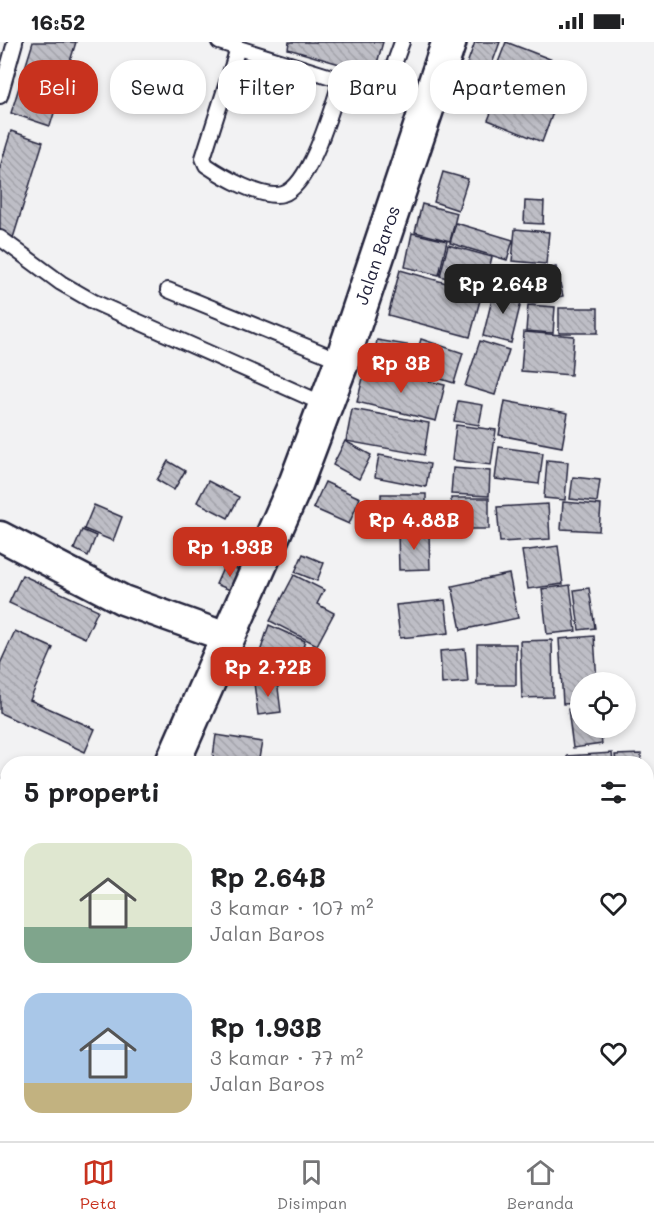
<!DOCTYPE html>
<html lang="id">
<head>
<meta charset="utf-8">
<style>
  body { margin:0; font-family:Mali,sans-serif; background:#f6f6f6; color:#202124; height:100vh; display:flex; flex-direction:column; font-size:22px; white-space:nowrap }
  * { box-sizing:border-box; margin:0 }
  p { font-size:20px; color:#757577 }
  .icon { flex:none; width:33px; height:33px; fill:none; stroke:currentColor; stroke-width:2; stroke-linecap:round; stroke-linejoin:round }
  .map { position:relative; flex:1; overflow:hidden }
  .panel { position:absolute; left:0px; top:714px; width:654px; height:386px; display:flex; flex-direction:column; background:#fff; border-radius:24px 24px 0 0; box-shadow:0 3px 9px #0003 }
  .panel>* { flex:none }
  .hud { position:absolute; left:18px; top:18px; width:618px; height:54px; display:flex; gap:12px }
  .tools { position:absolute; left:570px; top:630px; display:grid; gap:12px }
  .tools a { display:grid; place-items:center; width:66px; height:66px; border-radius:50%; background:#fff; box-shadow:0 3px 9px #0003; font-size:30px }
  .price { position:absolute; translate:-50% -51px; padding:0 14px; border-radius:12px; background:#c8321e; color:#fff; font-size:20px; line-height:39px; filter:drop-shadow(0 2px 3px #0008) }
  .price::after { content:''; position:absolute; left:50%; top:36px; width:18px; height:14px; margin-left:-9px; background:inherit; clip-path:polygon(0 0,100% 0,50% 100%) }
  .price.active { background:#222; color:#fff }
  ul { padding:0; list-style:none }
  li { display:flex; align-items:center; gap:18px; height:150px; padding:0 24px }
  li span { display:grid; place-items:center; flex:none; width:168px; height:120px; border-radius:18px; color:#555 }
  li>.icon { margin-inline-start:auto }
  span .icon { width:72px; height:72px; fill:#fffc; stroke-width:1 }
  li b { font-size:26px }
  h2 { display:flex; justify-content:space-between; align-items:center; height:72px; padding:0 24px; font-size:26px }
  .tag { padding:0 21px; border-radius:24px; background:#fff; box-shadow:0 3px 9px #0003; font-size:21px; line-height:54px }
  .tag.active { background:#c8321e; color:#fff }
  .status { display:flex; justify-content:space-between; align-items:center; height:42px; padding:0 30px; background:#fff; direction:ltr }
  .status svg { height:16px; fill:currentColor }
  .dock { display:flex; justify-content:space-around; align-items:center; height:84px; border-top:2px solid #e0e0e0; background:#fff; font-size:16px; color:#757577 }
  .dock a { display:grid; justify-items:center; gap:3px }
  .dock .active { color:#c8321e }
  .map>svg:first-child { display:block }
  .building { fill:url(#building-back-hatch); stroke:#22223b; stroke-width:1.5 }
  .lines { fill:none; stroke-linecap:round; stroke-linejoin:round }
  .service-casing { stroke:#22223b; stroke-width:18 }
  .minor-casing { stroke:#22223b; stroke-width:33 }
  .primary-casing { stroke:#22223b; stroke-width:38 }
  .service { stroke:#fff; stroke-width:14 }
  .minor { stroke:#fff; stroke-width:28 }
  .primary { stroke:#fff; stroke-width:33 }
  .labels { text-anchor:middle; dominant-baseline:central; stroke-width:6; stroke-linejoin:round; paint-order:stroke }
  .street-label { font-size:18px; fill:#22223b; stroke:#fff }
</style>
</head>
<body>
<div class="status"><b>16:52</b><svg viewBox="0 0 49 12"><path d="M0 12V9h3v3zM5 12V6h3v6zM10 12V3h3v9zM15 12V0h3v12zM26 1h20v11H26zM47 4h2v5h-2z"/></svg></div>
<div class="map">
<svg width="654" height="1099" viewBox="0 0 654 1099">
  <defs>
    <pattern id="building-back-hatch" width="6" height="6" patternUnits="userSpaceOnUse" patternTransform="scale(1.5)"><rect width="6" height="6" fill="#bebec6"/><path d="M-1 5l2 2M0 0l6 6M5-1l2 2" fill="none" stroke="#a3a3ab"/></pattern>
  </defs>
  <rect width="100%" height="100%" fill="#f2f2f3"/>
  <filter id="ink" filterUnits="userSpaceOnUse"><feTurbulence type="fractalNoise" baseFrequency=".0167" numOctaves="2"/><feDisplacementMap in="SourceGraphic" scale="12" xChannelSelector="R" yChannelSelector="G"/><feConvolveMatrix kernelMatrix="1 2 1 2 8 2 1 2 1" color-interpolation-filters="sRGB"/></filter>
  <g filter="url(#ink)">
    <g class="building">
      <path d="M33,0H76L50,84L11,71Z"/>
      <path d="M289,0H383L374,32L288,7Z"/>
      <path d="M475,0H500L489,30L467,22Z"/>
      <path d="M506,0L568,24L556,56L494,31Z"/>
      <path d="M501,47L554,68L542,100L488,78Z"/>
      <path d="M11,89L43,100L13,196L0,191V125Z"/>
      <path d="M443,130L468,137L458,168L434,160Z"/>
      <path d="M525,159L544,160L543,182L524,181Z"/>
      <path d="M422,162L457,171L450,199L415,190Z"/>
      <path d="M456,181L513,198L507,218L450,201Z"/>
      <path d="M515,187L549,190L546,222L512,219Z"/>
      <path d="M412,191L447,199L439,233L405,225Z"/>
      <path d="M448,203L492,215L484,247L440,234Z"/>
      <path d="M556,225L563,254L532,261L525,232Z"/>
      <path d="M400,228L482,251L470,295L388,273Z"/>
      <path d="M495,245L523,252L511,301L483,294Z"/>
      <path d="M528,263L555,265L553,291L526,289Z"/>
      <rect x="559" y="266" width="39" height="25"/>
      <path d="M524,290L574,294L571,333L521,329Z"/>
      <path d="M421,297L463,311L454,341L412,328Z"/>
      <path d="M377,298L413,304L410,326L373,320Z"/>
      <path d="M480,299L509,308L495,353L465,344Z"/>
      <path d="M366,324L445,343L436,379L357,360Z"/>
      <path d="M458,359L483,363L479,383L454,379Z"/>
      <path d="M505,359L568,371L562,405L499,393Z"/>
      <path d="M352,367L429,381L424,413L346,399Z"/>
      <path d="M456,383L496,388L491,423L452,418Z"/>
      <path d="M345,399L371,413L359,437L333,423Z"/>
      <path d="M499,405L543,411L539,442L495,437Z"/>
      <path d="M379,413L430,422L426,445L375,435Z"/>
      <path d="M547,418L568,420L565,458L544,456Z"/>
      <path d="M168,419L185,429L174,448L157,438Z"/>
      <path d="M453,426L490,429L489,454L451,452Z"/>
      <path d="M573,435L600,438L597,460L570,457Z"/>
      <path d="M208,439L239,455L228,476L197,460Z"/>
      <path d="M325,440L360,456L349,482L313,466Z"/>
      <path d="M381,452H426V478L381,477Z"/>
      <rect x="451" y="456" width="38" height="31"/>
      <path d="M563,460L601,463L599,489L561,487Z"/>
      <path d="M548,462L550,497L500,500L497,465Z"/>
      <path d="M94,463L122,475L113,499L84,487Z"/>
      <path d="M185,487L222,502L214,521L178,505Z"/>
      <path d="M82,488L96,494L88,514L74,507Z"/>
      <path d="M398,490H429L430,527L399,528Z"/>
      <path d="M558,504L563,542L528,547L522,509Z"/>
      <path d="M303,512L324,521L317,539L295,530Z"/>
      <path d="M225,522L244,530L235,550L216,542Z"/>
      <path d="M509,532L518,576L461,588L452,544Z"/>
      <path d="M22,533L98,568L85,596L9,561Z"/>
      <path d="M294,533L324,548L317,562L334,571L317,603L270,579Z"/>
      <path d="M570,543L576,589L547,592L542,547Z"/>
      <path d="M589,546L595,586L579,588L574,548Z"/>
      <path d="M445,558L449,591L400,596L396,563Z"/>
      <path d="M269,583L305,599L294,632L257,619Z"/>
      <path d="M15,589L53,606L30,658L95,687L85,710L0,671V622Z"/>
      <path d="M594,594L597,640H580V661L563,662L559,597Z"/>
      <path d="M552,598L553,655L522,656L520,599Z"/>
      <rect x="477" y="602" width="39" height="41"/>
      <path d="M465,607L468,640L442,642L440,609Z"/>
      <path d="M277,638L281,670L258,673L254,641Z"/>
      <path d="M580,665V686H600L602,702L573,706L568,667Z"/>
      <path d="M216,693L262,700L258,722H212Z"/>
      <path d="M612,711L613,722H568L567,714Z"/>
      <path d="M641,712V722H616L615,713Z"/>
      <path d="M0,736L8,738V1042L0,1040Z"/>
    </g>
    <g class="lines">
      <g class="service-casing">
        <g id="service">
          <path d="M219,0L341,38L425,70"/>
          <path d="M238,6L203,116L206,123C222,134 263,158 283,152C311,143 332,65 341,38"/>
          <path d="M383,53L402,0"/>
          <path d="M0,54L15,0"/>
          <path d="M0,196L61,241L94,260L326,363"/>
          <path d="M168,248L342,319"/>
        </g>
      </g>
      <g class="minor-casing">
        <path id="minor" d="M0,494L123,558L229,596"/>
      </g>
      <g class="primary-casing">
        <g id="primary">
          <path d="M172,722L296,441L342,319L449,0"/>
          <path d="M88,1099L90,1092"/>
        </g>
      </g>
      <use href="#service" class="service"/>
      <use href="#minor" class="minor"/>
      <use href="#primary" class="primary"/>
    </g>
  </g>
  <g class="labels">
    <g class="street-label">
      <text transform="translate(377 213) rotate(-71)">Jalan Baros</text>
    </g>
  </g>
</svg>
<div class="tools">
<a><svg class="icon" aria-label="locate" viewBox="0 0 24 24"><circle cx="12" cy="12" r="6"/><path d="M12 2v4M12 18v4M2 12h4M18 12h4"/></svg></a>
</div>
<b class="price active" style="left:503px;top:273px">Rp 2.64B</b>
<b class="price" style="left:401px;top:352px">Rp 3B</b>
<b class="price" style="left:414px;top:509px">Rp 4.88B</b>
<b class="price" style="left:230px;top:536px">Rp 1.93B</b>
<b class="price" style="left:268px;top:656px">Rp 2.72B</b>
<div class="hud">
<a class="tag active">Beli</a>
<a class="tag">Sewa</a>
<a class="tag">Filter</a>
<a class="tag">Baru</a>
<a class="tag">Apartemen</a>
</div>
<section class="panel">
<h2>5 properti<svg class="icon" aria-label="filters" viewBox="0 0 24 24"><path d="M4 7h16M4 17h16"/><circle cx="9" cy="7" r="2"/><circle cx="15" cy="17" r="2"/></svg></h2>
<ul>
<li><span style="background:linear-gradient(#dfe7d0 70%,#7fa58c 0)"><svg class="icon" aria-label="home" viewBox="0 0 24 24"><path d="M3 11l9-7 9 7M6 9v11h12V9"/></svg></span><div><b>Rp 2.64B</b><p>3 kamar · 107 m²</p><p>Jalan Baros</p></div><svg class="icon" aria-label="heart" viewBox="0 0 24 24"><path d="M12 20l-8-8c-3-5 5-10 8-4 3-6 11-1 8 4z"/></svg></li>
<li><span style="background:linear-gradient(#a9c7e8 75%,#c2b280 0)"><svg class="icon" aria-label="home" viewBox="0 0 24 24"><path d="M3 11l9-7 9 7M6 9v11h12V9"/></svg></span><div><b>Rp 1.93B</b><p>3 kamar · 77 m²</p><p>Jalan Baros</p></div><svg class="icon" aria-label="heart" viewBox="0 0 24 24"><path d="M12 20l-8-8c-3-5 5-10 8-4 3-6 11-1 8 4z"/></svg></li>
</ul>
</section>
</div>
<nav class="dock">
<a class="active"><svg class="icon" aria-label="map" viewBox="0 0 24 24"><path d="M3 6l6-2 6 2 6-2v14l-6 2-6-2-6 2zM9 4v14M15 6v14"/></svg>Peta</a>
<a><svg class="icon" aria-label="saved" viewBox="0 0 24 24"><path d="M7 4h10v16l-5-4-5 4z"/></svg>Disimpan</a>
<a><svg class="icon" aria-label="home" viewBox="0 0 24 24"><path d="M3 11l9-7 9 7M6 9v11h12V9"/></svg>Beranda</a>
</nav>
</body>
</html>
